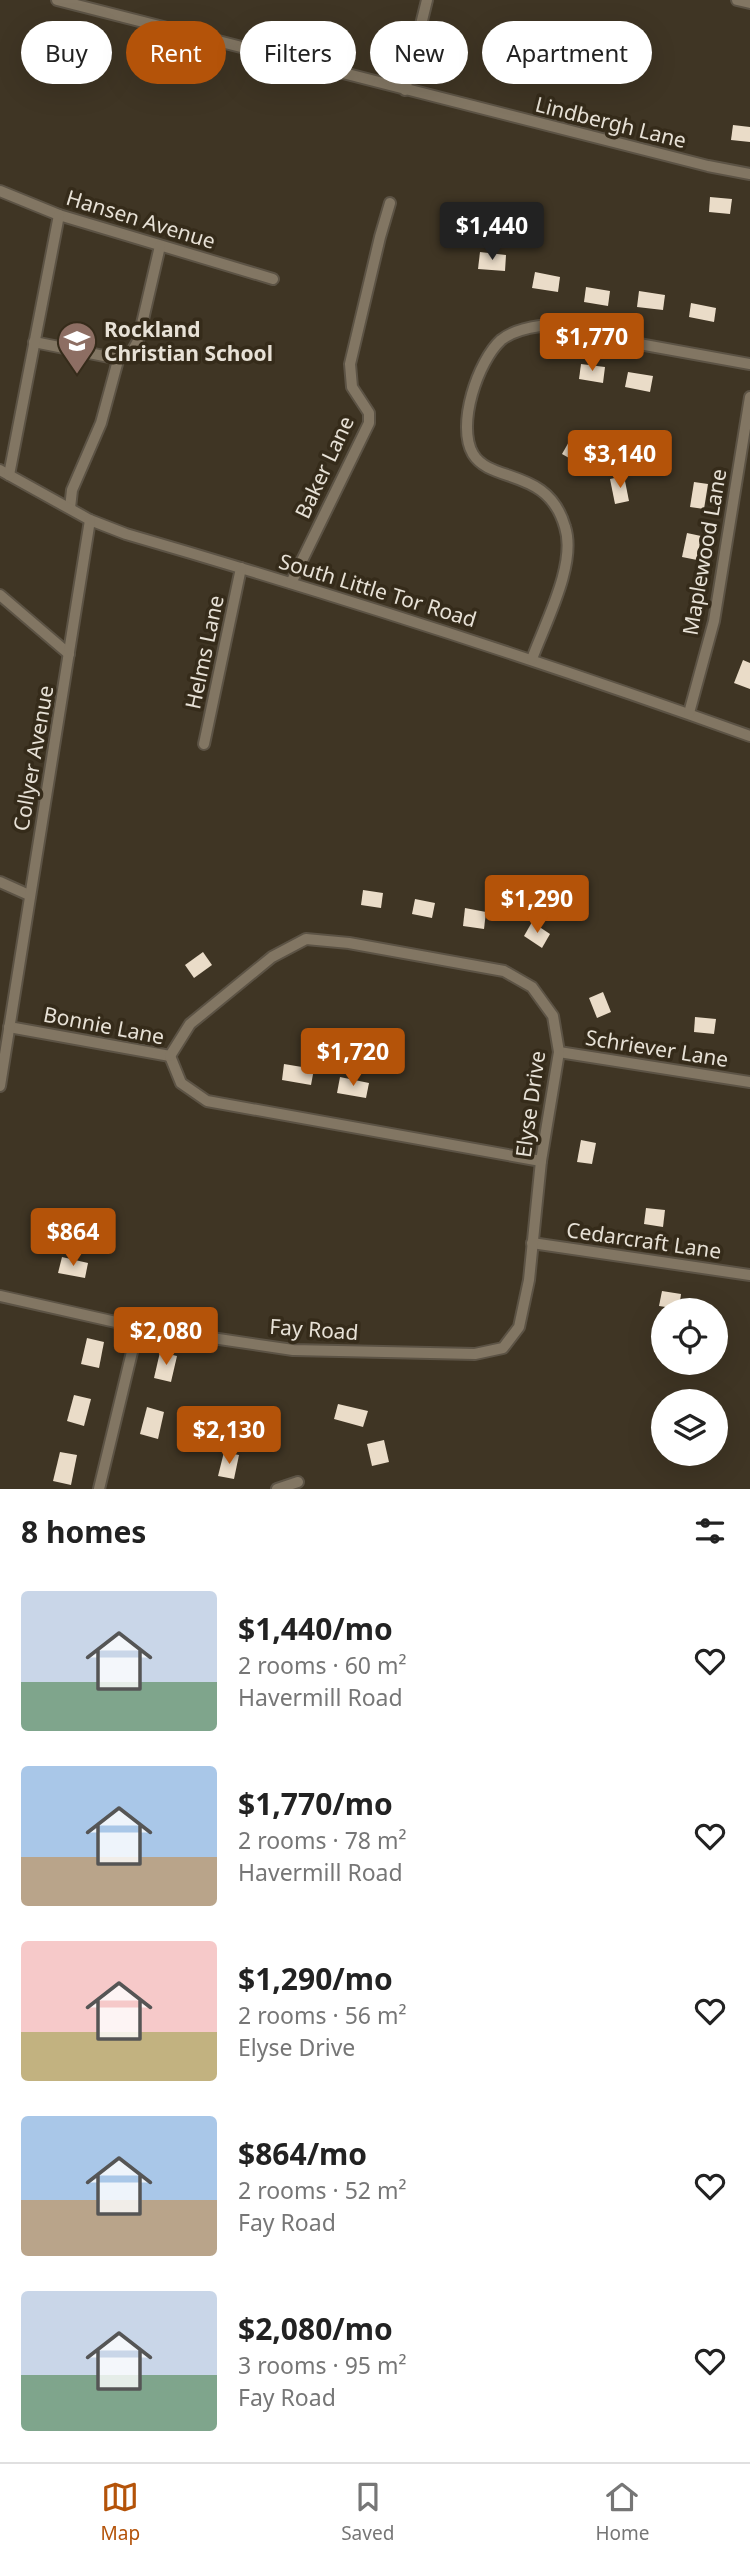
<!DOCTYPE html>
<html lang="en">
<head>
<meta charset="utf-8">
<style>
  body { margin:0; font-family:"Noto Sans",sans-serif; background:#f2f2f2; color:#222; height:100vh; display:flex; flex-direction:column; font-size:26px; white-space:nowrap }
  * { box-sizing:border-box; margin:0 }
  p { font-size:23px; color:#767676 }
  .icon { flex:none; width:38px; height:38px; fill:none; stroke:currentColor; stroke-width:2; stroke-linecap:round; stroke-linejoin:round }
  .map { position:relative; height:1489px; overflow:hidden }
  .details { display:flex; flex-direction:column; background:#fff; flex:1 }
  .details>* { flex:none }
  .banner { position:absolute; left:21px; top:21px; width:709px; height:63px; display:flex; gap:14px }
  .tools { position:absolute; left:651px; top:1298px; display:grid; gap:14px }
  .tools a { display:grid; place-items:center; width:77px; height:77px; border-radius:50%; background:#fff; box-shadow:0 7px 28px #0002; font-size:35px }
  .price { position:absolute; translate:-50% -60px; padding:0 16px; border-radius:7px; background:#b45309; color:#fff; font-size:23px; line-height:46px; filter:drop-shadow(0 2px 4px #0008) }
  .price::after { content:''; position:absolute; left:50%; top:42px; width:21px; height:16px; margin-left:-10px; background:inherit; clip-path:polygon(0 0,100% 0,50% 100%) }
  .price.selected { background:#222; color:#fff }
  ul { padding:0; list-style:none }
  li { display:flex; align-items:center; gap:21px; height:175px; padding:0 21px }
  li span { display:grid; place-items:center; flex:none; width:196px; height:140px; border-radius:7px; color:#555 }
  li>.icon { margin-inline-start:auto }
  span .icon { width:84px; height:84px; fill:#fffc; stroke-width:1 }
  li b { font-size:30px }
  h2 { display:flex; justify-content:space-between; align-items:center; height:84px; padding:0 21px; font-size:30px }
  .tag { padding:0 24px; border-radius:32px; background:#fff; box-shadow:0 7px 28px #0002; font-size:24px; line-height:63px }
  .tag.selected { background:#b45309; color:#fff }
  .dock { display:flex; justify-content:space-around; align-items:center; height:98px; border-top:2px solid #e0e0e0; background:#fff; font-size:19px; color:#767676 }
  .dock a { display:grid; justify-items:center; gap:4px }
  .dock .selected { color:#b45309 }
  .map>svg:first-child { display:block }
  .building { fill:#eadcc8 }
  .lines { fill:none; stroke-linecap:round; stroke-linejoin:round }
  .minor-casing { stroke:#5c5345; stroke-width:14 }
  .minor { stroke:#827663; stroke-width:10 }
  .labels { text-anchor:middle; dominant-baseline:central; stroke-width:7; stroke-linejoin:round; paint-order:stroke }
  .street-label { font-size:21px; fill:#e7e1d6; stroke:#352b1a }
  .poi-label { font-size:21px; font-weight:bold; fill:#e7e1d6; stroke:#352b1a; text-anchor:start }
</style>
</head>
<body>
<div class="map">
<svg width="750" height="1489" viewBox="0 0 750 1489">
  <rect width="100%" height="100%" fill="#3f3524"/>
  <g class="building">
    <path d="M733,125L750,127V142L731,140Z"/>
    <path d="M710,197L732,199L730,214L709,212Z"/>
    <path d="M480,252L506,255L505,271L478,269Z"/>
    <path d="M535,272L560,277L558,292L532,288Z"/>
    <path d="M586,287L610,291L608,306L584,302Z"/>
    <path d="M639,291L665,295L663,310L637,307Z"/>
    <path d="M691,303L716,308L714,322L689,317Z"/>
    <path d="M581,364L605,367L603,383L579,379Z"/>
    <path d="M628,372L653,376L650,392L625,387Z"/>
    <path d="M570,440L591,452L583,466L562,454Z"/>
    <path d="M624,476L629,501L615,504L610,479Z"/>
    <path d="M694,482L708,484L704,509L690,507Z"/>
    <path d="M687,533L701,536L697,560L682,557Z"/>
    <path d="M743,660L750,663V689L734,683Z"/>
    <path d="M363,890L383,893L381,908L361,905Z"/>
    <path d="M415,899L435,903L432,918L412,914Z"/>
    <path d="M465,908L486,912L484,929L463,926Z"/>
    <path d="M532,922L550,934L542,948L524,936Z"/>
    <path d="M203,952L212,965L194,978L185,965Z"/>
    <path d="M603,992L611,1012L597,1018L589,998Z"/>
    <path d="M695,1017L716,1019L714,1034L694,1032Z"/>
    <path d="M284,1064L314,1069L311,1085L282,1080Z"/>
    <path d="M340,1077L369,1083L366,1098L337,1093Z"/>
    <path d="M581,1140L596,1143L592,1164L577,1162Z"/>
    <path d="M646,1208L665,1210L663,1227L644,1224Z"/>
    <path d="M62,1257L88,1263L85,1278L58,1273Z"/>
    <path d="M662,1291L681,1294L679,1309L659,1306Z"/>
    <path d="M87,1338L104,1342L99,1368L81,1364Z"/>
    <path d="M160,1352L177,1356L171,1382L154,1378Z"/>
    <path d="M74,1395L91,1399L84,1426L67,1421Z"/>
    <path d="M338,1404L368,1411L363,1427L334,1419Z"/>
    <path d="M147,1407L164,1412L158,1439L140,1434Z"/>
    <path d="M384,1440L389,1462L372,1466L367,1444Z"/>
    <path d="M60,1452L77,1455L71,1485L53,1481Z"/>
    <path d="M224,1452L239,1455L234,1479L218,1476Z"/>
  </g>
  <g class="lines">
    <g class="minor-casing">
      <g id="minor">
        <path d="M57,0L708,166L750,174"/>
        <path d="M737,0L750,3"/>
        <path d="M405,90L427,0"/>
        <path d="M0,191L59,215L273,279"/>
        <path d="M34,342L114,358L117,364L101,423L72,490L70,508"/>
        <path d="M114,358L130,355L138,341L160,246"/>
        <path d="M0,470L90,520L126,534C336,595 544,662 750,736"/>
        <path d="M9,475L59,215"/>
        <path d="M291,583L369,423V413L352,387L350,364L380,237L390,203"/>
        <path d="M0,595L69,654"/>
        <path d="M532,659C545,623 577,564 565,527C548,467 491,484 473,454C456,425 478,361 501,340C512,331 526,328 540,326L750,364"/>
        <path d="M689,713L714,621L750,397"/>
        <path d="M204,744L241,568"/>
        <path d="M0,882L29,895"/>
        <path d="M9,1027L170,1056"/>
        <path d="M559,1052L750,1082"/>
        <path d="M170,1056L181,1083L207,1101L541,1161"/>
        <path d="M0,1086L90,520"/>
        <path d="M532,1243L750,1275"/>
        <path d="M0,1296L138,1327L293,1350L475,1354L503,1348L519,1327L529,1280L541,1161L559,1052L553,1016L532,987L504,971L349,943L306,939L272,957L190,1024L170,1056"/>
        <path d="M99,1489L138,1327"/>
        <path d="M277,1489L298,1482"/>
      </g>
    </g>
    <use href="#minor" class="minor"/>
  </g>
  <defs>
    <g id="school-pin" transform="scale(2.0125)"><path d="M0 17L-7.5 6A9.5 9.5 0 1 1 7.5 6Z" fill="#8d6e63" stroke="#352b1a"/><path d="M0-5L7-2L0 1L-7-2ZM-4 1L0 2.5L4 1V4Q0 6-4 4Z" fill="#fff"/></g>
  </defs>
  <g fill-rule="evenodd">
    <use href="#school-pin" x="77" y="341"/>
  </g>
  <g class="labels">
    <g class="street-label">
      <text transform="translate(611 122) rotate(14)">Lindbergh Lane</text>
      <text transform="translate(141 219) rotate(17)">Hansen Avenue</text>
      <text transform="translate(324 467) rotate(-65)">Baker Lane</text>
      <text transform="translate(704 552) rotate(-80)">Maplewood Lane</text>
      <text transform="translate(378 590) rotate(17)">South Little Tor Road</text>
      <text transform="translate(204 652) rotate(-78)">Helms Lane</text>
      <text transform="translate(33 758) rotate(-80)">Collyer Avenue</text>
      <text transform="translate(104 1025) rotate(11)">Bonnie Lane</text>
      <text transform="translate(657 1048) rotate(9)">Schriever Lane</text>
      <text transform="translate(530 1104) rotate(-82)">Elyse Drive</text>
      <text transform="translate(644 1240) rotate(8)">Cedarcraft Lane</text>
      <text transform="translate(314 1329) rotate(4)">Fay Road</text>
    </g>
    <g class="poi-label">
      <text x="104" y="329">Rockland<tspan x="104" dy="24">Christian School</tspan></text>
    </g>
  </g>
</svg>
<div class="tools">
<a><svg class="icon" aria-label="locate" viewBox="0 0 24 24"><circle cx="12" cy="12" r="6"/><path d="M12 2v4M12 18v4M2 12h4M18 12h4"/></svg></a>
<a><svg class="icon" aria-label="layers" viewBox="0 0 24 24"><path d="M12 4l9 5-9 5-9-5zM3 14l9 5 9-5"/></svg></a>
</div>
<b class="price selected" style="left:492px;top:262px">$1,440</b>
<b class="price" style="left:592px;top:373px">$1,770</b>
<b class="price" style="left:620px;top:490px">$3,140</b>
<b class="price" style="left:537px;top:935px">$1,290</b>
<b class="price" style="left:353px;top:1088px">$1,720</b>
<b class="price" style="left:73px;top:1268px">$864</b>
<b class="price" style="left:166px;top:1367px">$2,080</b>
<b class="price" style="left:229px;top:1466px">$2,130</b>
<div class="banner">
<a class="tag">Buy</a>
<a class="tag selected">Rent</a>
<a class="tag">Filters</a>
<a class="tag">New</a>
<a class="tag">Apartment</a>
</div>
</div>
<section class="details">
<h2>8 homes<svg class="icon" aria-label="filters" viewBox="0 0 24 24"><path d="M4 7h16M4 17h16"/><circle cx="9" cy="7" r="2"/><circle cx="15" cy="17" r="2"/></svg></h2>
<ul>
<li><span style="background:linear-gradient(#c9d6e8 65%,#7fa58c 0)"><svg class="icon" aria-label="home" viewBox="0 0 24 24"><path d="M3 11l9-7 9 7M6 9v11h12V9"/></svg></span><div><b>$1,440/mo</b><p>2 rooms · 60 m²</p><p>Havermill Road</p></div><svg class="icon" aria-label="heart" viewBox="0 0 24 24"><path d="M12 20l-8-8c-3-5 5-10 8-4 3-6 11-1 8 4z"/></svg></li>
<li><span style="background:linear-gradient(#a9c7e8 65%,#b9a48a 0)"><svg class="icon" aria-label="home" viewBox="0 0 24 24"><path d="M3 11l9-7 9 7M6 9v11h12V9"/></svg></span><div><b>$1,770/mo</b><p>2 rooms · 78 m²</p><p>Havermill Road</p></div><svg class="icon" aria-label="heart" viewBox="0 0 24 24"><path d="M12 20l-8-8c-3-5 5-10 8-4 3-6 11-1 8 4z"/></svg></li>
<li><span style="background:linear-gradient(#f6c9c9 65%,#c2b280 0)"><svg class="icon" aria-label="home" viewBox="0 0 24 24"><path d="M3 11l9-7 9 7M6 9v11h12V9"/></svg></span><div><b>$1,290/mo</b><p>2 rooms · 56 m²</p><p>Elyse Drive</p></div><svg class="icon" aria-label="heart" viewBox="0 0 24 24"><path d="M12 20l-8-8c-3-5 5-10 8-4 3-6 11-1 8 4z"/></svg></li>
<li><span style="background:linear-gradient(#a9c7e8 60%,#b9a48a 0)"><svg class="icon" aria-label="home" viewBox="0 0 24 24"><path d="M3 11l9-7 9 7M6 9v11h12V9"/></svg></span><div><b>$864/mo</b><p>2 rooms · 52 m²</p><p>Fay Road</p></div><svg class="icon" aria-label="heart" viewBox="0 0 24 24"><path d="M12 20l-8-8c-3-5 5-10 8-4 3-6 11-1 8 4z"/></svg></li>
<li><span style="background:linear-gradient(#c9d6e8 60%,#7fa58c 0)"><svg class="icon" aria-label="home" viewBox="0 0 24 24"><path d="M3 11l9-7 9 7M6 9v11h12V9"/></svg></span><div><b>$2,080/mo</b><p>3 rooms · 95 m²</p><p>Fay Road</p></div><svg class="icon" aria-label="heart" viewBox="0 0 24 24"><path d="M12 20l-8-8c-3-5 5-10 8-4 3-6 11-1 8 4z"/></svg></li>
</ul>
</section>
<nav class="dock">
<a class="selected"><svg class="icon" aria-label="map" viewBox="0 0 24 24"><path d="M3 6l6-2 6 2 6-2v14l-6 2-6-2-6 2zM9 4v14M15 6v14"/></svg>Map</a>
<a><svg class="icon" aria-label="saved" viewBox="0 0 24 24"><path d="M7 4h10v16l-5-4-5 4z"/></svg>Saved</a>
<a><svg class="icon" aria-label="home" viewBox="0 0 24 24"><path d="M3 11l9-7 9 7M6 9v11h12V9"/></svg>Home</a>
</nav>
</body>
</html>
